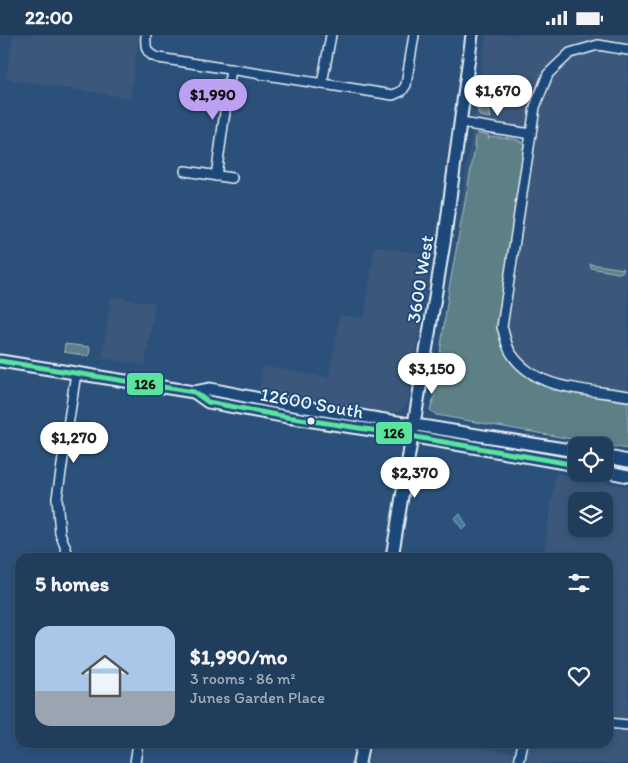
<!DOCTYPE html>
<html lang="en">
<head>
<meta charset="utf-8">
<style>
  body { margin:0; font-family:Itim,sans-serif; background:#2d4865; color:#f1f3f6; height:100vh; display:flex; flex-direction:column; font-size:19px; white-space:nowrap }
  * { box-sizing:border-box; margin:0 }
  p { font-size:16px; color:#a2aebb }
  .icon { flex:none; width:28px; height:28px; fill:none; stroke:currentColor; stroke-width:2; stroke-linecap:round; stroke-linejoin:round }
  .map { position:relative; flex:1; overflow:hidden }
  .drawer { position:absolute; left:15px; top:518px; width:598px; height:195px; display:flex; flex-direction:column; background:#203d5c; border-radius:15px; box-shadow:0 2px 8px #0003,0 0 0 1px #3d5672 }
  .drawer>* { flex:none }
  .buttons { position:absolute; left:568px; top:402px; display:grid; gap:10px }
  .buttons a { display:grid; place-items:center; width:45px; height:45px; border-radius:10px; background:#203d5c; box-shadow:0 2px 8px #0003,0 0 0 1px #3d5672; font-size:25px }
  .price { position:absolute; translate:-50% -42px; padding:0 11px; border-radius:18px; background:#fff; color:#222; font-size:16px; line-height:32px; filter:drop-shadow(0 1px 2px #0008) }
  .price::after { content:''; position:absolute; left:50%; top:30px; width:15px; height:11px; margin-left:-8px; background:inherit; clip-path:polygon(0 0,100% 0,50% 100%) }
  .price.active { background:#bca0f2; color:#111 }
  ul { padding:0; list-style:none }
  li { display:flex; align-items:center; gap:15px; height:125px; padding:0 20px }
  li span { display:grid; place-items:center; flex:none; width:140px; height:100px; border-radius:15px; color:#555 }
  li>.icon { margin-inline-start:auto }
  span .icon { width:60px; height:60px; fill:#fffc; stroke-width:1 }
  li b { font-size:21px }
  h2 { display:flex; justify-content:space-between; align-items:center; height:60px; padding:0 20px; font-size:21px }
  .status { display:flex; justify-content:space-between; align-items:center; height:35px; padding:0 25px; background:#203d5c; direction:ltr }
  .status svg { height:14px; fill:currentColor }
  .map>svg:first-child { display:block }
  .built { fill:#3a597b; fill-rule:evenodd }
  .green { fill:#5b8086; stroke:#a2b8bf }
  .water { fill:#427a9b; stroke:#84aac0 }
  .lines { fill:none; stroke-linecap:round; stroke-linejoin:round }
  .minor-casing { stroke:#e8f1f8; stroke-width:12 }
  .major-casing { stroke:#e8f1f8; stroke-width:15 }
  .minor { stroke:#1f4a7a; stroke-width:9 }
  .major { stroke:#1f4a7a; stroke-width:11 }
  .bus-1-casing { stroke:#1f4a7a; stroke-width:9 }
  .bus-1 { stroke:#5ae49d; stroke-width:5 }
  .bus-dot { fill:#e8f1f8; stroke:#1f4a7a; stroke-width:2 }
  .labels { text-anchor:middle; dominant-baseline:central; stroke-width:4; stroke-linejoin:round; paint-order:stroke }
  .street-label { font-size:19px; fill:#e8f1f8; stroke:#1f4a7a }
  .line-badge { stroke:#1f4a7a; stroke-width:2 }
  .pale-badge-label { font-size:14px; text-anchor:middle; font-weight:bold; fill:#111 }
</style>
</head>
<body>
<div class="status"><b>22:00</b><svg viewBox="0 0 49 12"><path d="M0 12V9h3v3zM5 12V6h3v6zM10 12V3h3v9zM15 12V0h3v12zM26 1h20v11H26zM47 4h2v5h-2z"/></svg></div>
<div class="map">
<svg width="628" height="728" viewBox="0 0 628 728">
  <rect width="100%" height="100%" fill="#2b517a"/>
  <filter id="ink" filterUnits="userSpaceOnUse"><feTurbulence type="fractalNoise" baseFrequency=".02" numOctaves="2"/><feDisplacementMap in="SourceGraphic" scale="10" xChannelSelector="R" yChannelSelector="G"/><feConvolveMatrix kernelMatrix="1 2 1 2 8 2 1 2 1" color-interpolation-filters="sRGB"/></filter>
  <g filter="url(#ink)">
    <g class="built">
      <path d="M13,0H139L130,63L6,44Z"/>
      <path d="M486,0H628V412L431,377Z"/>
      <path d="M375,211L431,220L408,365L404,372L400,376L392,378L259,355L263,331L329,343L340,280L364,283Z"/>
      <path d="M111,262L155,268L145,330L102,323Z"/>
      <path d="M556,438L628,452V728H368L372,708H450L513,717L515,708H608V522H543ZM576,466H604V494H576Z"/>
    </g>
    <g class="green">
      <path d="M479,67L488,71L491,83L480,81L478,78Z"/>
      <path d="M478,98L489,100L488,104L490,101C502,103 520,101 526,112L500,274V297L506,315L515,330L532,346L552,355L628,367V414L436,380L430,375L434,363L449,253L475,113L477,112H474L475,101Z"/>
      <path d="M590,229L624,234L622,237L618,238L591,233Z"/>
      <path d="M65,309L90,312L89,321L64,317Z"/>
    </g>
    <path class="water" d="M460,479L467,491L462,494L454,483Z"/>
    <g class="lines">
      <g class="minor-casing">
        <g id="minor">
          <path d="M146,0C145,12 146,20 159,23L393,60L402,56L406,50L414,0"/>
          <path d="M628,15L598,10L570,18L548,39L535,72L502,292C505,300 506,311 511,318C535,356 588,354 628,361"/>
          <path d="M322,49L331,0"/>
          <path d="M461,88L531,99"/>
          <path d="M185,136L232,143"/>
          <path d="M216,141L231,34"/>
          <path d="M69,522L60,498L57,463L76,338"/>
          <path d="M608,688L628,690"/>
          <path d="M135,728L138,708"/>
          <path d="M519,728L523,708"/>
        </g>
      </g>
      <g class="major-casing">
        <g id="major">
          <path d="M0,326L194,357L210,354L275,367L576,416"/>
          <path d="M194,357L208,367L287,382L398,399L576,430"/>
          <path d="M604,421L628,426"/>
          <path d="M604,436L628,441"/>
          <path d="M392,522L444,208L472,0"/>
          <path d="M359,728L363,708"/>
        </g>
      </g>
      <use href="#minor" class="minor"/>
      <use href="#major" class="major"/>
      <g class="bus-1-casing">
        <path id="bus-1" d="M0,326L194,357L208,367L287,382L398,399L576,430"/>
      </g>
      <use href="#bus-1" class="bus-1"/>
    </g>
  </g>
  <circle class="bus-dot" cx="311" cy="386" r="4.5"/>
  <g class="labels">
    <g class="street-label">
      <text transform="translate(420 244) rotate(-81)">3600 West</text>
      <text transform="translate(312 368) rotate(10)">12600 South</text>
    </g>
  </g>
  <g class="line-badge">
    <rect x="126" y="337" width="38" height="24" rx="5" fill="#5ae49d"/>
    <rect x="375" y="386" width="38" height="24" rx="5" fill="#5ae49d"/>
  </g>
  <g class="pale-badge-label">
    <text x="145" y="354">126</text>
    <text x="394" y="403">126</text>
  </g>
</svg>
<div class="buttons">
<a><svg class="icon" aria-label="locate" viewBox="0 0 24 24"><circle cx="12" cy="12" r="6"/><path d="M12 2v4M12 18v4M2 12h4M18 12h4"/></svg></a>
<a><svg class="icon" aria-label="layers" viewBox="0 0 24 24"><path d="M12 4l9 5-9 5-9-5zM3 14l9 5 9-5"/></svg></a>
</div>
<b class="price" style="left:498px;top:82px">$1,670</b>
<b class="price active" style="left:213px;top:86px">$1,990</b>
<b class="price" style="left:432px;top:360px">$3,150</b>
<b class="price" style="left:74px;top:429px">$1,270</b>
<b class="price" style="left:415px;top:464px">$2,370</b>
<section class="drawer">
<h2>5 homes<svg class="icon" aria-label="filters" viewBox="0 0 24 24"><path d="M4 7h16M4 17h16"/><circle cx="9" cy="7" r="2"/><circle cx="15" cy="17" r="2"/></svg></h2>
<ul>
<li><span style="background:linear-gradient(#a9c7e8 65%,#9aa5b1 0)"><svg class="icon" aria-label="home" viewBox="0 0 24 24"><path d="M3 11l9-7 9 7M6 9v11h12V9"/></svg></span><div><b>$1,990/mo</b><p>3 rooms · 86 m²</p><p>Junes Garden Place</p></div><svg class="icon" aria-label="heart" viewBox="0 0 24 24"><path d="M12 20l-8-8c-3-5 5-10 8-4 3-6 11-1 8 4z"/></svg></li>
</ul>
</section>
</div>
</body>
</html>
